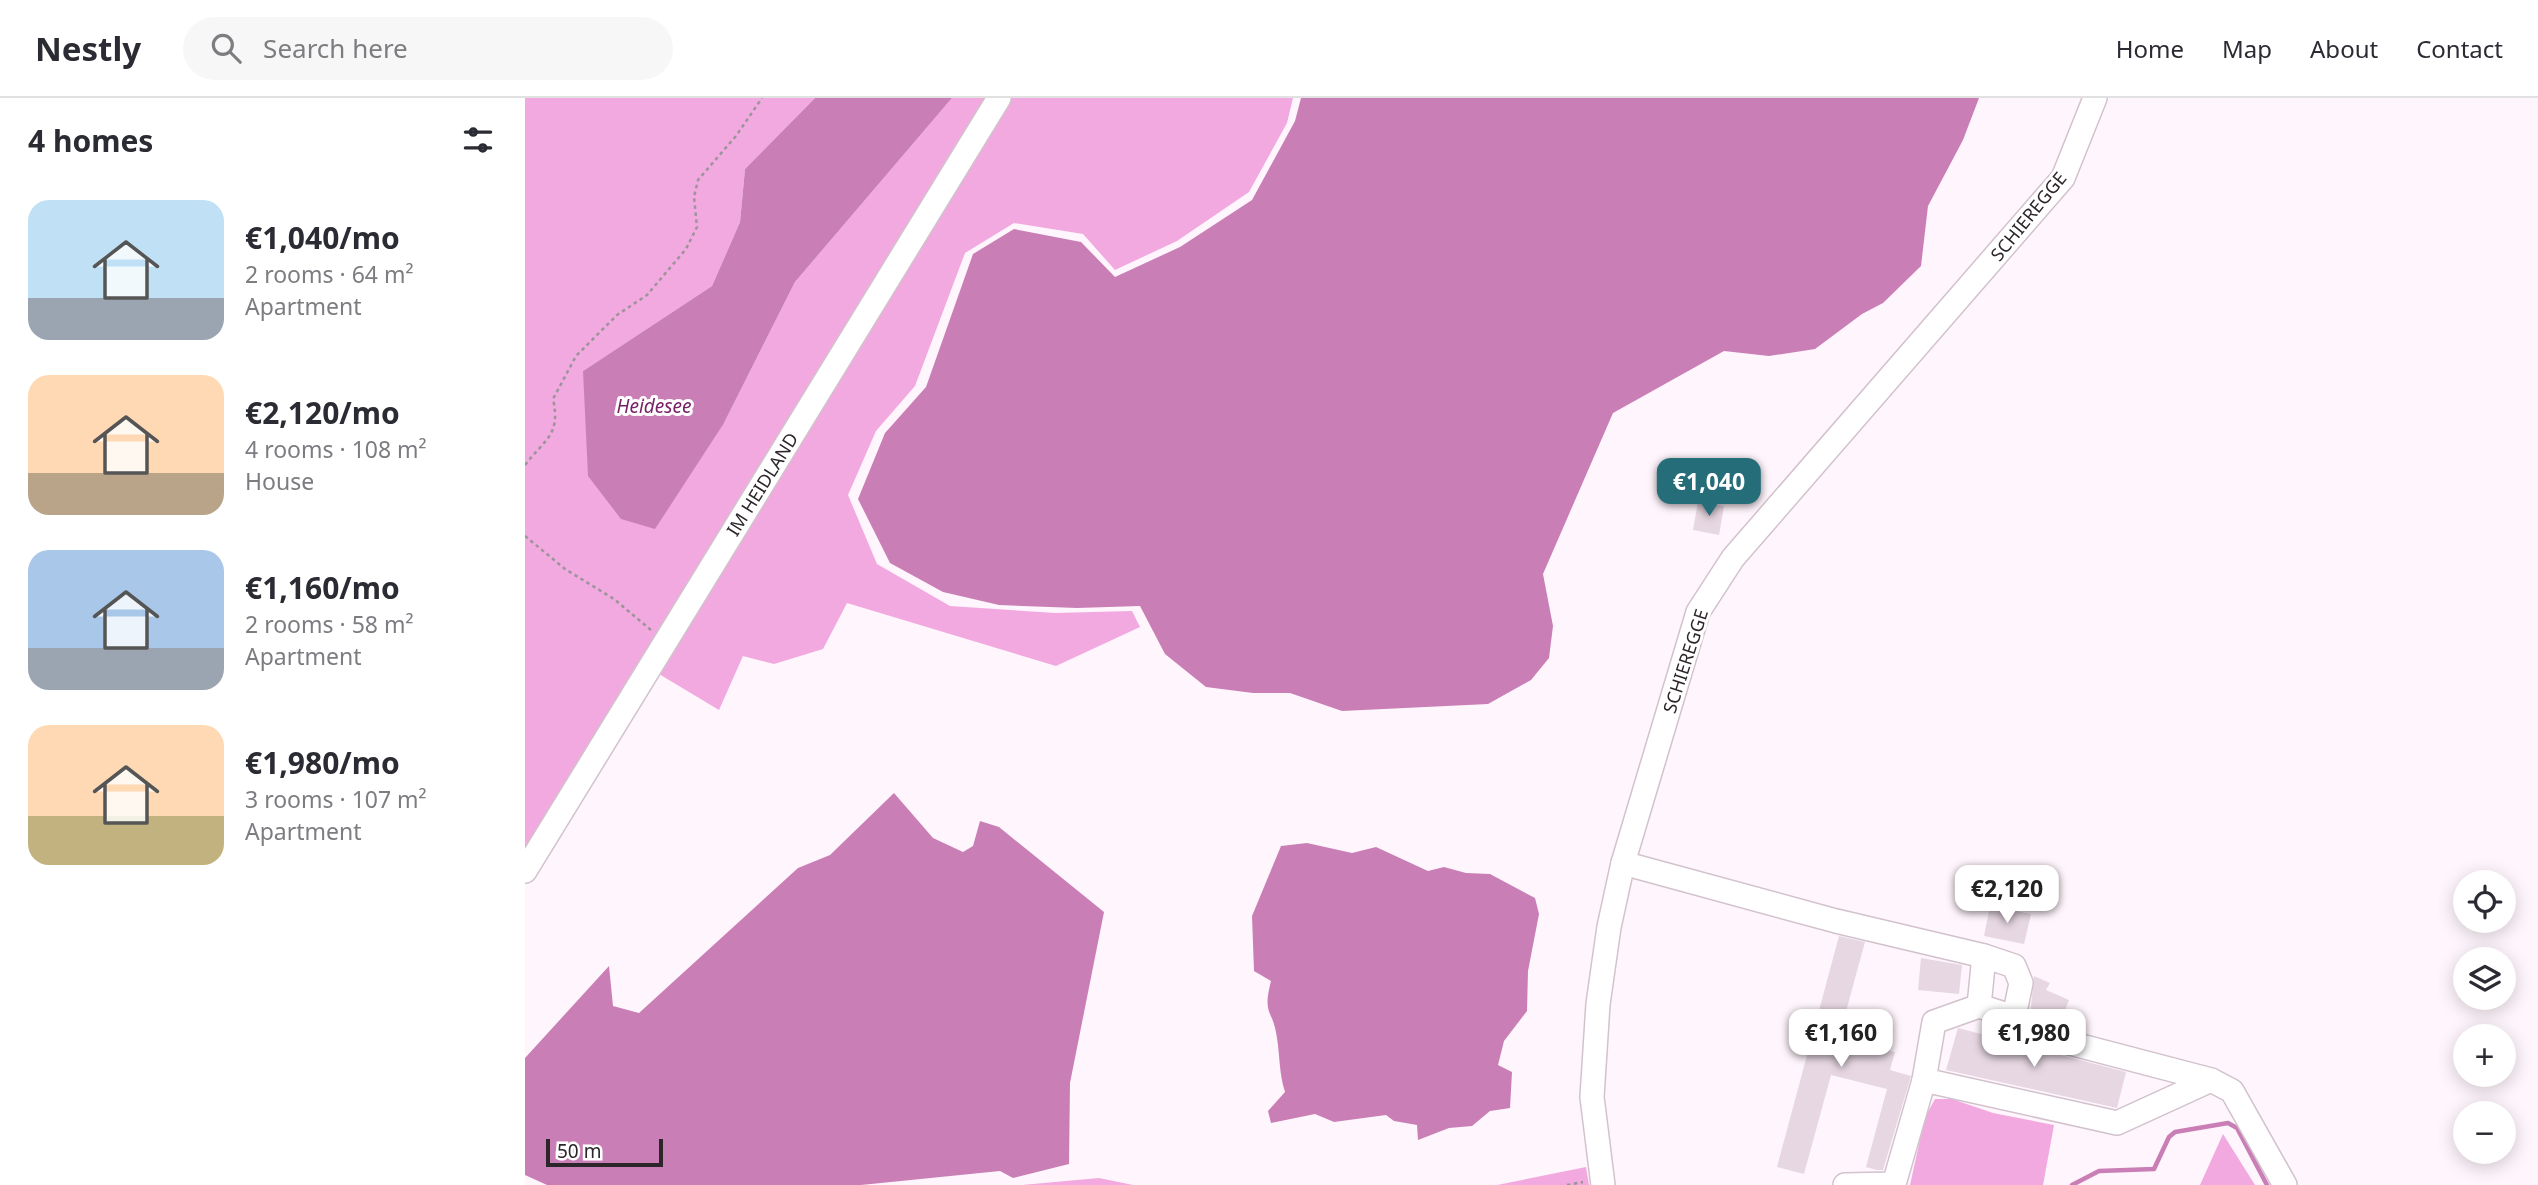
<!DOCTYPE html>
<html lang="en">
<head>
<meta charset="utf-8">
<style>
  body { margin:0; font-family:"Noto Sans",sans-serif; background:#f7f7f7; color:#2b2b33; height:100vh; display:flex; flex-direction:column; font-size:26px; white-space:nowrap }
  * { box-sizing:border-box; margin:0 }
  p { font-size:23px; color:#7c7c81 }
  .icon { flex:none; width:38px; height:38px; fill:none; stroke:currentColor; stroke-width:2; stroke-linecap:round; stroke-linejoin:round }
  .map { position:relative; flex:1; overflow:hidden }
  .details { display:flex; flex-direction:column; background:#fff; width:525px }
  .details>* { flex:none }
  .buttons { position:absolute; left:1928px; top:772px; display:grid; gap:14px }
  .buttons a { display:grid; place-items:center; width:63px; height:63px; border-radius:50%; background:#fff; box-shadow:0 4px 18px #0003; font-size:35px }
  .scale { position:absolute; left:21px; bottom:18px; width:117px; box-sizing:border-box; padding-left:7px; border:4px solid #2c262b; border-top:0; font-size:19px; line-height:24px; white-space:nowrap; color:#2c262b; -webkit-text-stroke:5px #fff; paint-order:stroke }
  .price { position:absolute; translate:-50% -60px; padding:0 16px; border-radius:14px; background:#fff; color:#222; font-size:23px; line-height:46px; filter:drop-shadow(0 2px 4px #0008) }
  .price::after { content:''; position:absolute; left:50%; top:42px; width:21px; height:16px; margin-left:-10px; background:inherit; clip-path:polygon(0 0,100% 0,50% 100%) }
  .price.active { background:#256d78; color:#fff }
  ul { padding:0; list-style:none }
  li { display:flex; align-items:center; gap:21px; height:175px; padding:0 28px }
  li span { display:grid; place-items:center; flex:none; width:196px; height:140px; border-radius:21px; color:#555 }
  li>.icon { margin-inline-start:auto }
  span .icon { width:84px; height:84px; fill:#fffc; stroke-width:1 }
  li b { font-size:30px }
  h2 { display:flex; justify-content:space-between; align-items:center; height:84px; padding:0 28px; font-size:30px }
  header { display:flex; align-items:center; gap:42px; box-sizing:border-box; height:98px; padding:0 35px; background:#fff; border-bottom:2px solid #e1e1e2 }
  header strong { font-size:33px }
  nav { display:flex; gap:38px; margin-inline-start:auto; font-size:24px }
  .search { width:490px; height:63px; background:#f7f7f7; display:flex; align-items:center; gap:18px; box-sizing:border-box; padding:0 24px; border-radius:38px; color:#7c7c81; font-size:26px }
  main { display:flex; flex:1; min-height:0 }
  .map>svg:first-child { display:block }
  .green { fill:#f2a9df }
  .water { fill:#c97fb6 }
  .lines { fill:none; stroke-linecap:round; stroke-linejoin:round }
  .stream { stroke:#c97fb6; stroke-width:4.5 }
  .building { fill:#e7d7e2 }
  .minor-casing { stroke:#d2c2cd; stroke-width:26 }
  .path { stroke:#9c949a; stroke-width:2.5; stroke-dasharray:3.5 3.5; stroke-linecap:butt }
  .minor { stroke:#fff; stroke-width:23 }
  .labels { text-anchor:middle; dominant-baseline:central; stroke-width:6; stroke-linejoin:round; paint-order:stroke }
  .street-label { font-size:18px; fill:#2c262b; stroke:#fff }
  .water-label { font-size:19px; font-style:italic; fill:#772167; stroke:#fff }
</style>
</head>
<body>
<header>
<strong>Nestly</strong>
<div class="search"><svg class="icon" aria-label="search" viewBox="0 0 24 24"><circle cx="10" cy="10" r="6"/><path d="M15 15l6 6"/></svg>Search here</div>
<nav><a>Home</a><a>Map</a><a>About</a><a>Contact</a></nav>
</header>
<main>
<section class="details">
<h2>4 homes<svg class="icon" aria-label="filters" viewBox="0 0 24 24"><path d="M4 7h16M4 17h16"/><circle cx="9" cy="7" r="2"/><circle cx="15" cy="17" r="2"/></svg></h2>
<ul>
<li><span style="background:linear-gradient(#bfe0f5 70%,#9aa5b1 0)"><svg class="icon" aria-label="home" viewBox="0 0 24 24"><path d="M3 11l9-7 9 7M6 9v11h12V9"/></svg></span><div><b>€1,040/mo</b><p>2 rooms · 64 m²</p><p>Apartment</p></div></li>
<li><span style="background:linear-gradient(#ffd9b3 70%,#b9a48a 0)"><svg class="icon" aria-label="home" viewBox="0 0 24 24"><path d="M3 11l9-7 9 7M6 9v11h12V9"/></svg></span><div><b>€2,120/mo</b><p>4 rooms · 108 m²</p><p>House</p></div></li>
<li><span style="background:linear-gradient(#a9c7e8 70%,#9aa5b1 0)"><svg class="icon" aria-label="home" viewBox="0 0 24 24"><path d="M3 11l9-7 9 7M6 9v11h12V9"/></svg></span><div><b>€1,160/mo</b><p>2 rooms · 58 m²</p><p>Apartment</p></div></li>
<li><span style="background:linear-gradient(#ffd9b3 65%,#c2b280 0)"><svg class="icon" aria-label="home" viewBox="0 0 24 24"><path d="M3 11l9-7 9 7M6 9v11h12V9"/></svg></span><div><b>€1,980/mo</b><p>3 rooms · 107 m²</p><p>Apartment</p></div></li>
</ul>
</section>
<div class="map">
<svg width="2013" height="1087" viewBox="0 0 2013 1087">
  <rect width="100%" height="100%" fill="#fff5fc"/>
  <g class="green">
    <path d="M0,0H290L220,71L215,124L187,188L58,273L199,325L270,184L427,0H768L762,25L724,94L652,143L590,172L558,136L489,125L440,155L390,288L351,333L323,397L352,466L425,508L530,515L607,513L615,529L531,568L322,505L298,551L249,566L218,558L194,612L134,576L116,560L0,751Z"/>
    <path d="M1410,1001H1427L1468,1015L1529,1027L1518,1087H1385L1400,1019Z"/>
    <path d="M1698,1036L1730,1087H1675Z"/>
    <path d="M1061,1069L1064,1087H972Z"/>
    <path d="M574,1080L608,1087H497Z"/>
  </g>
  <g class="water">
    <path d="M290,0H427L270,184L199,325L130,431L96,421L63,378L58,273L187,188L215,124L220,71Z"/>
    <path d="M776,0H1454L1438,42L1403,108L1396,168L1358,205L1337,216L1290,251L1244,258L1199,253L1088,315L1018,476L1028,528L1024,560L1006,582L963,606L817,613L765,595H728L681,589L640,556L615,508L552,510L474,507L418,494L365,465L333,401L360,335L401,289L448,156L489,131L556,144L590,179L655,149L727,102L770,23Z"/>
    <path d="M369,695L408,740L438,754L448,748L455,723L474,729L579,814L545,985L544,1066L488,1080L475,1073L336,1087H22L0,1077V960L84,868L88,908L114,915L273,770L305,757Z"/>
    <path d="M782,745L827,755L851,749L903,773L919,769L941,775L965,776L1010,800L1014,816L1003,873L1002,913L979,943L973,967L987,974L985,1010L965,1013L947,1028L924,1030L893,1042L892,1027L869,1023L861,1017L809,1024L790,1016L746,1025L743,1013L760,994C754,975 755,959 752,940C748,910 737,919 746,883L729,873L727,818L756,748Z"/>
  </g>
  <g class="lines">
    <path class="stream" d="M1547,1087L1574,1073L1629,1071L1644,1039L1650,1034L1703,1025L1712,1030L1742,1087"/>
  </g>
  <g class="building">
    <path d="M1173,404L1199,408L1194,437L1168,432Z"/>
    <path d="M1465,808L1506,816L1499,846L1459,838Z"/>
    <path d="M1314,838L1340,844L1314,939L1370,954L1365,972L1386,978L1358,1072H1352L1341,1069L1362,991L1306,977L1279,1076L1252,1069Z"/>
    <path d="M1396,860L1437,867L1434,896L1393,892Z"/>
    <path d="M1509,878L1525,885L1521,892L1544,902L1537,920L1516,912L1512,922L1505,920Z"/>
    <path d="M1433,930L1601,974L1592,1010L1421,972Z"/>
  </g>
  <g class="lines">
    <g class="minor-casing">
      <g id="minor">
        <path d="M1098,765L1311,823L1459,858L1454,908"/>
        <path d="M0,773L474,0"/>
        <path d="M1459,858L1489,868L1496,885L1489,919L1495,932L1686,982"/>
        <path d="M1399,982L1592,1025L1686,982L1707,993L1760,1087"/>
        <path d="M1078,1087L1067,999L1073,906L1084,829L1098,765L1173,514L1208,460L1538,80L1570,0"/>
        <path d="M1320,1087L1369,1086L1399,982L1409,924L1454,908L1489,919"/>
      </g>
    </g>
    <g class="path">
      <path d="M0,367C20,341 36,337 28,301L51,258L92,217L122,197L161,151L172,129L169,99L173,82L211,38L237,0"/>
      <path d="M0,438L40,471L89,501L126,532"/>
      <path d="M1042,1087L1058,1084"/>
    </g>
    <use href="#minor" class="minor"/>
  </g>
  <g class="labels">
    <g class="street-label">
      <text transform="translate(1503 118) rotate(-51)">SCHIEREGGE</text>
      <text transform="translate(237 386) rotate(-58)">IM HEIDLAND</text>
      <text transform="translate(1160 563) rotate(-72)">SCHIEREGGE</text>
    </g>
    <g class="water-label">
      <text x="129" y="308">Heidesee</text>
    </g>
  </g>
</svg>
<div class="buttons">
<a><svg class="icon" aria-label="locate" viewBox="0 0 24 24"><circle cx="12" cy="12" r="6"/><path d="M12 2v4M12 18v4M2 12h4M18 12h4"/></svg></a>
<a><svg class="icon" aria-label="layers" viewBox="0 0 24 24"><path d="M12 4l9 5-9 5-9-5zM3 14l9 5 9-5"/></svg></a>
<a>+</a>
<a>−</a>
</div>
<div class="scale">50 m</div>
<b class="price active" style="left:1184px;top:420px">€1,040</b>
<b class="price" style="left:1482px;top:827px">€2,120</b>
<b class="price" style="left:1316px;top:971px">€1,160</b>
<b class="price" style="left:1509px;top:971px">€1,980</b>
</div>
</main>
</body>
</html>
